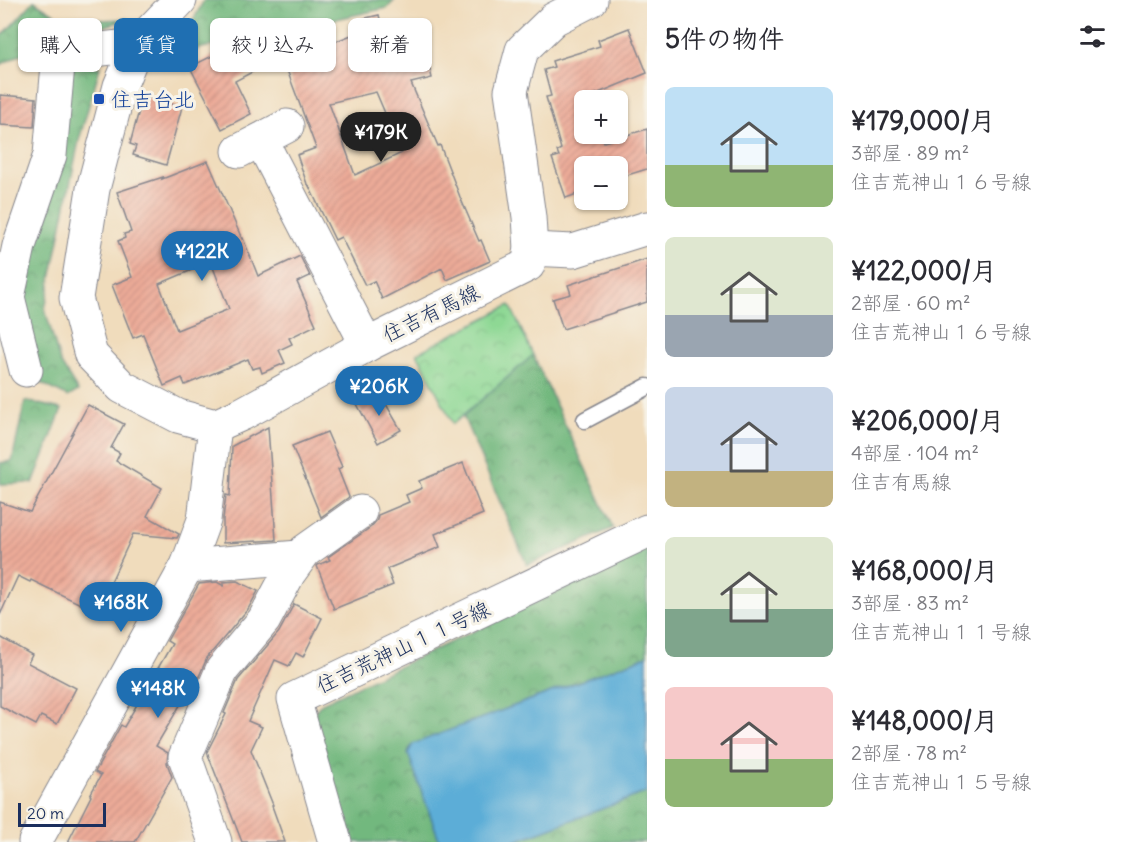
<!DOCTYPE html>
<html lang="ja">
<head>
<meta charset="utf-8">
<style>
  body { margin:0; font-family:Delius,"Klee One",sans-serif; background:#f7f7f7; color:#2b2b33; height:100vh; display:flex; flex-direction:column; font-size:22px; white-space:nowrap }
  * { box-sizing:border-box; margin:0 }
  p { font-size:20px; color:#7c7c81 }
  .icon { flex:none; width:33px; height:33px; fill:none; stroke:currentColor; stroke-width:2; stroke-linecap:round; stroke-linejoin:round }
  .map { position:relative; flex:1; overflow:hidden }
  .side { display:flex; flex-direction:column; background:#fff; width:480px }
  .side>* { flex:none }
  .guide { position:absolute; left:18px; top:18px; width:538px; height:54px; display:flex; gap:12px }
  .buttons { position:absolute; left:574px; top:90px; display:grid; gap:12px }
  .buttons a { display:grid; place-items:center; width:54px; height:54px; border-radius:9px; background:#fff; box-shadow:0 2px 4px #0004; font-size:30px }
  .scale { position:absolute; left:18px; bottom:15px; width:88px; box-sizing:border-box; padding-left:6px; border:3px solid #1b2f5e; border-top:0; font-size:16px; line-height:21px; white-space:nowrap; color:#1b2f5e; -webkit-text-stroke:4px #f7f3e8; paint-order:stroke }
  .price { position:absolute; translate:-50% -51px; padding:0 14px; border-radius:21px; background:#1f6fb2; color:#fff; font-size:20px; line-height:39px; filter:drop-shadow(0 2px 3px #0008) }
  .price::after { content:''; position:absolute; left:50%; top:36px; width:18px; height:14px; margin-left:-9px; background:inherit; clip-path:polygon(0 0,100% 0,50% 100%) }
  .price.selected { background:#222; color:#fff }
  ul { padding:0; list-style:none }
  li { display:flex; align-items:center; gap:18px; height:150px; padding:0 18px }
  li span { display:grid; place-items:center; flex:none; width:168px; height:120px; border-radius:9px; color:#555 }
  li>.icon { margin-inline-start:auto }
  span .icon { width:72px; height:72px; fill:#fffc; stroke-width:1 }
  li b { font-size:26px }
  h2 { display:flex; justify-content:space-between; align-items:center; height:72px; padding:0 18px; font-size:26px }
  .pill { padding:0 21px; border-radius:9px; background:#fff; box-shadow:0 2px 4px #0004; font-size:21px; line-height:54px }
  .pill.selected { background:#1f6fb2; color:#fff }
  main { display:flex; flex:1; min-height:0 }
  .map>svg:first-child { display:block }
  .forest { fill:url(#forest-crowns); stroke:#46746e; stroke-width:1.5 }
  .park { fill:url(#park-crowns); stroke:#548479; stroke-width:1.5 }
  .water { fill:#5cadd7; stroke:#3c6e9a; stroke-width:1.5 }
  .building { fill:url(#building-hatch); fill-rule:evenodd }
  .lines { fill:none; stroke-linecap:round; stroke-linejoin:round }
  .service-casing { stroke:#86868d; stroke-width:19 }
  .minor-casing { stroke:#86868d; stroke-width:35 }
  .tertiary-casing { stroke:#86868d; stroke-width:35 }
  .service { stroke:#fff; stroke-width:16 }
  .minor { stroke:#fff; stroke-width:33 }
  .tertiary { stroke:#fff; stroke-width:33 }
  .transit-dot { fill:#1a4fb4; stroke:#f7f3e8; stroke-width:2 }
  .labels { text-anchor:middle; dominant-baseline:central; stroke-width:6; stroke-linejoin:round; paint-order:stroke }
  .transit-label { font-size:21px; fill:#164399; stroke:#f7f3e8; text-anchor:start }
  .street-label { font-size:21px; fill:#1b2f5e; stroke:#f7f3e8 }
</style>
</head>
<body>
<main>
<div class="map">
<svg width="647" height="842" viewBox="0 0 647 842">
  <defs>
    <pattern id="forest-crowns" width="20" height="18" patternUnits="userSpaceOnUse" patternTransform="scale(1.5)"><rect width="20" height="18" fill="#72b87e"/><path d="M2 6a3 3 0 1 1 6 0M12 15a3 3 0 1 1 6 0" fill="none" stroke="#5d966a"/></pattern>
    <pattern id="park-crowns" width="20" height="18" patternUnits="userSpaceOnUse" patternTransform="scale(1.5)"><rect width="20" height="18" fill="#8ed894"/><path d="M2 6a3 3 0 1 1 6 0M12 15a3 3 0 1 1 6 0" fill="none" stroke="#7aba82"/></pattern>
    <pattern id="building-hatch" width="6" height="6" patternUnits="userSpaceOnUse" patternTransform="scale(1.5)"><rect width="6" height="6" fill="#ecab98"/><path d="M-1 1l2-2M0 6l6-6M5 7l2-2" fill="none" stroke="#ca9385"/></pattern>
  </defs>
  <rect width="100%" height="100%" fill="#f7f3e8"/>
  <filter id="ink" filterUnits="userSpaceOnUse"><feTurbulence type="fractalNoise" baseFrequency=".0167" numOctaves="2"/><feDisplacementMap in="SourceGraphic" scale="12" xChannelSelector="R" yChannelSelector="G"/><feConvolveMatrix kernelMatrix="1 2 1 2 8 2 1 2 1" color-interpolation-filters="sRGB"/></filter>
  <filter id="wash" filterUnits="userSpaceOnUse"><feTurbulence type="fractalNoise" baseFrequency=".008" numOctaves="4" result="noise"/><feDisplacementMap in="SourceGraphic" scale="24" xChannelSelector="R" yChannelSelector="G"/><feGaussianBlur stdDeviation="1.35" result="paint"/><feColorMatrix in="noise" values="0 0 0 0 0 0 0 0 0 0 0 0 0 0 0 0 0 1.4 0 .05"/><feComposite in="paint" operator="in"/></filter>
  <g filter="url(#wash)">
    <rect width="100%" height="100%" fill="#f0dcbc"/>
    <g class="forest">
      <path d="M204,0H395L387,8L175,54Z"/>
      <path d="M34,1L65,21L128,19L31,49L0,65V38Z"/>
      <path d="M70,66L100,67L79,140L45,309L60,362L78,391L68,397L41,383L26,338L24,299Z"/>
      <path d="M533,355L613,528L527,565L463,416Z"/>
      <path d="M25,401L62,409L33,483L0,484V463L12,461Z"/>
      <path d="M647,549V656L413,744L408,753L440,842H352L314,718L315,711L322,703Z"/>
      <path d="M647,792V842H513Z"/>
    </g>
    <path class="park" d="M510,305L533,355L453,424L417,353Z"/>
    <path class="water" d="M647,656V792L513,842H440L408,753L413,744Z"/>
    <g id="blocks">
      <g class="building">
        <path d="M379,15L389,58L425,49L432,78L411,83L438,146L440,145L460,197L479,241L481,240L490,261L447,280L442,268L382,299L374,281L365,285L341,237L335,240L308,184H307L297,155L316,148L284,62L359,32L357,20ZM376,92L402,153L355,175L329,103Z"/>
        <path d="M629,28L647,73L591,96L592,100H585V134H602L604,142L647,129V169L618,178V166H585V191L566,198L552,158L559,156L557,151L561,149L546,97L551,96L544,70L554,67L552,61L600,46L598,40Z"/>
        <path d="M236,44L239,50L246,46L258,69L235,81L251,114L222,129L190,67Z"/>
        <path d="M0,95L36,98L34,127L0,125Z"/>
        <path d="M143,96L182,107L166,165L133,155L136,146L130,144Z"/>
        <path d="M208,161L242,239L243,238L258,276L300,256L310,276L297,282L316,325L289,338L292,344L279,350L285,363L262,373L260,367L252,369L248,359L185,385L182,378L164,386L143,334L133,338L112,285L132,277L118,241L125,238L124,234L131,232L117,192L163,177L162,179ZM211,262L229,309L177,330L159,284Z"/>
        <path d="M647,259V302L563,329L553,299L571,294L568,285Z"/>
        <path d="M379,392L401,430L378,443L357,404Z"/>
        <path d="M88,405L124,424L111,448L120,453L116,461L162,488L147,516L179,534L177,538L133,534L97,612L31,580L30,582L18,576L0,615V502L30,512Z"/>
        <path d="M268,427L276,540L223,543V519L226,495L230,496L232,446Z"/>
        <path d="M327,432L342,467L338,469L349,497L321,517L292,446Z"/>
        <path d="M463,463L483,514L435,534L440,547L387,569L393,585L334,609L317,566L318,565L330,560L328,557L371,527L377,520L378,515L409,502L406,495L422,488L419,481Z"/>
        <path d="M237,581L258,591L248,609L207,658L190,697L186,695L156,746L168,753L167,763L172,777L135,842H68L91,796L90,795L101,775L95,772L121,725L124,727L172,644L167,641L199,584L217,582L224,586V582Z"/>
        <path d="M294,604L322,618L303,657L296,653L289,666L275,660L248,721L262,727L251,750L273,805L272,806L285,842H242L207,752L226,714L224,713L238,680L279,632Z"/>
        <path d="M0,637L32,655L28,663L76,688L57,724L41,716L36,725L0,706Z"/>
      </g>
    </g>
  </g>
  <g filter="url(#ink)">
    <use href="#blocks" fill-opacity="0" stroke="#86868d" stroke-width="1.5"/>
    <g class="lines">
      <g class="service-casing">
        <path id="service" d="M585,420L647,387"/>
      </g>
      <g class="minor-casing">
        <g id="minor">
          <path d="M261,140L367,345"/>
          <path d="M239,151L287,126"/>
          <path d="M531,249L573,251L647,228"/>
          <path d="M26,370L8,297L19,246L50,155L59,54L137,45"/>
          <path d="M187,566L299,557"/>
          <path d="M35,842L187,566L204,520L215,426"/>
          <path d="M215,842L185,757L222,670L264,620L289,573L305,551L360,512"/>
          <path d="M335,842L294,699L647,531"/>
        </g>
      </g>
      <g class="tertiary-casing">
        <path id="tertiary" d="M180,0L137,45L120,86L93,189L76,298L91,355L122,387L178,416L215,426L242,414L367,345L528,265L531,249L529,217L511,91L522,50L554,19L591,0"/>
      </g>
      <use href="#service" class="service"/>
      <use href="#minor" class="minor"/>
      <use href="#tertiary" class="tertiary"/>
    </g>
  </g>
  <rect class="transit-dot" x="93" y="93" width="12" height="12" rx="3"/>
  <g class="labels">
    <g class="transit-label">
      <text x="111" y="99">住吉台北</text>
    </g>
    <g class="street-label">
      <text transform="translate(431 313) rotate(-26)">住吉有馬線</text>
      <text transform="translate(403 647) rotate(-25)">住吉荒神山１１号線</text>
    </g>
  </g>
</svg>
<div class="buttons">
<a>+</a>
<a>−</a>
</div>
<div class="scale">20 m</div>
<b class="price selected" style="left:381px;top:163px">¥179K</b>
<b class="price" style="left:202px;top:282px">¥122K</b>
<b class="price" style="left:379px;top:417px">¥206K</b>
<b class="price" style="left:121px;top:633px">¥168K</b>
<b class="price" style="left:158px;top:719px">¥148K</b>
<div class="guide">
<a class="pill">購入</a>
<a class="pill selected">賃貸</a>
<a class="pill">絞り込み</a>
<a class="pill">新着</a>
</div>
</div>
<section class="side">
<h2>5件の物件<svg class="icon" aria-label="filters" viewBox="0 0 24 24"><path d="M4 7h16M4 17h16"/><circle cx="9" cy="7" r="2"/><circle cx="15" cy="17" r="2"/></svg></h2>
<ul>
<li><span style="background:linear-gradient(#bfe0f5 65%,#8fb573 0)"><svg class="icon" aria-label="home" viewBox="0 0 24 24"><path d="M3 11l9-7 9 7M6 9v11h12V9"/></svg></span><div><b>¥179,000/月</b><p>3部屋 · 89 m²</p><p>住吉荒神山１６号線</p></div></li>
<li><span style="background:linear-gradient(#dfe7d0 65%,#9aa5b1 0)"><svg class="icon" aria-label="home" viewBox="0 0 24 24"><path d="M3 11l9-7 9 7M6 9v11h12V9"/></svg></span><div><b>¥122,000/月</b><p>2部屋 · 60 m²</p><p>住吉荒神山１６号線</p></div></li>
<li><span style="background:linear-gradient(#c9d6e8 70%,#c2b280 0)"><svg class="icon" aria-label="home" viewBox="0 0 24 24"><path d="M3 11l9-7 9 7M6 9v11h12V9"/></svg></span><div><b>¥206,000/月</b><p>4部屋 · 104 m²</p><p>住吉有馬線</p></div></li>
<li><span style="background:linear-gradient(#dfe7d0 60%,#7fa58c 0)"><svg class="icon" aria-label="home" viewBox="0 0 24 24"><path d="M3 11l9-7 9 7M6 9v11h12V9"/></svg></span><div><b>¥168,000/月</b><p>3部屋 · 83 m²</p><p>住吉荒神山１１号線</p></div></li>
<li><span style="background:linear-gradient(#f6c9c9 60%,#8fb573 0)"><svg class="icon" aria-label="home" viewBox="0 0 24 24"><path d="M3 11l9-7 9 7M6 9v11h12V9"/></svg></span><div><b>¥148,000/月</b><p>2部屋 · 78 m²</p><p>住吉荒神山１５号線</p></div></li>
</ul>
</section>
</main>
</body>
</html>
